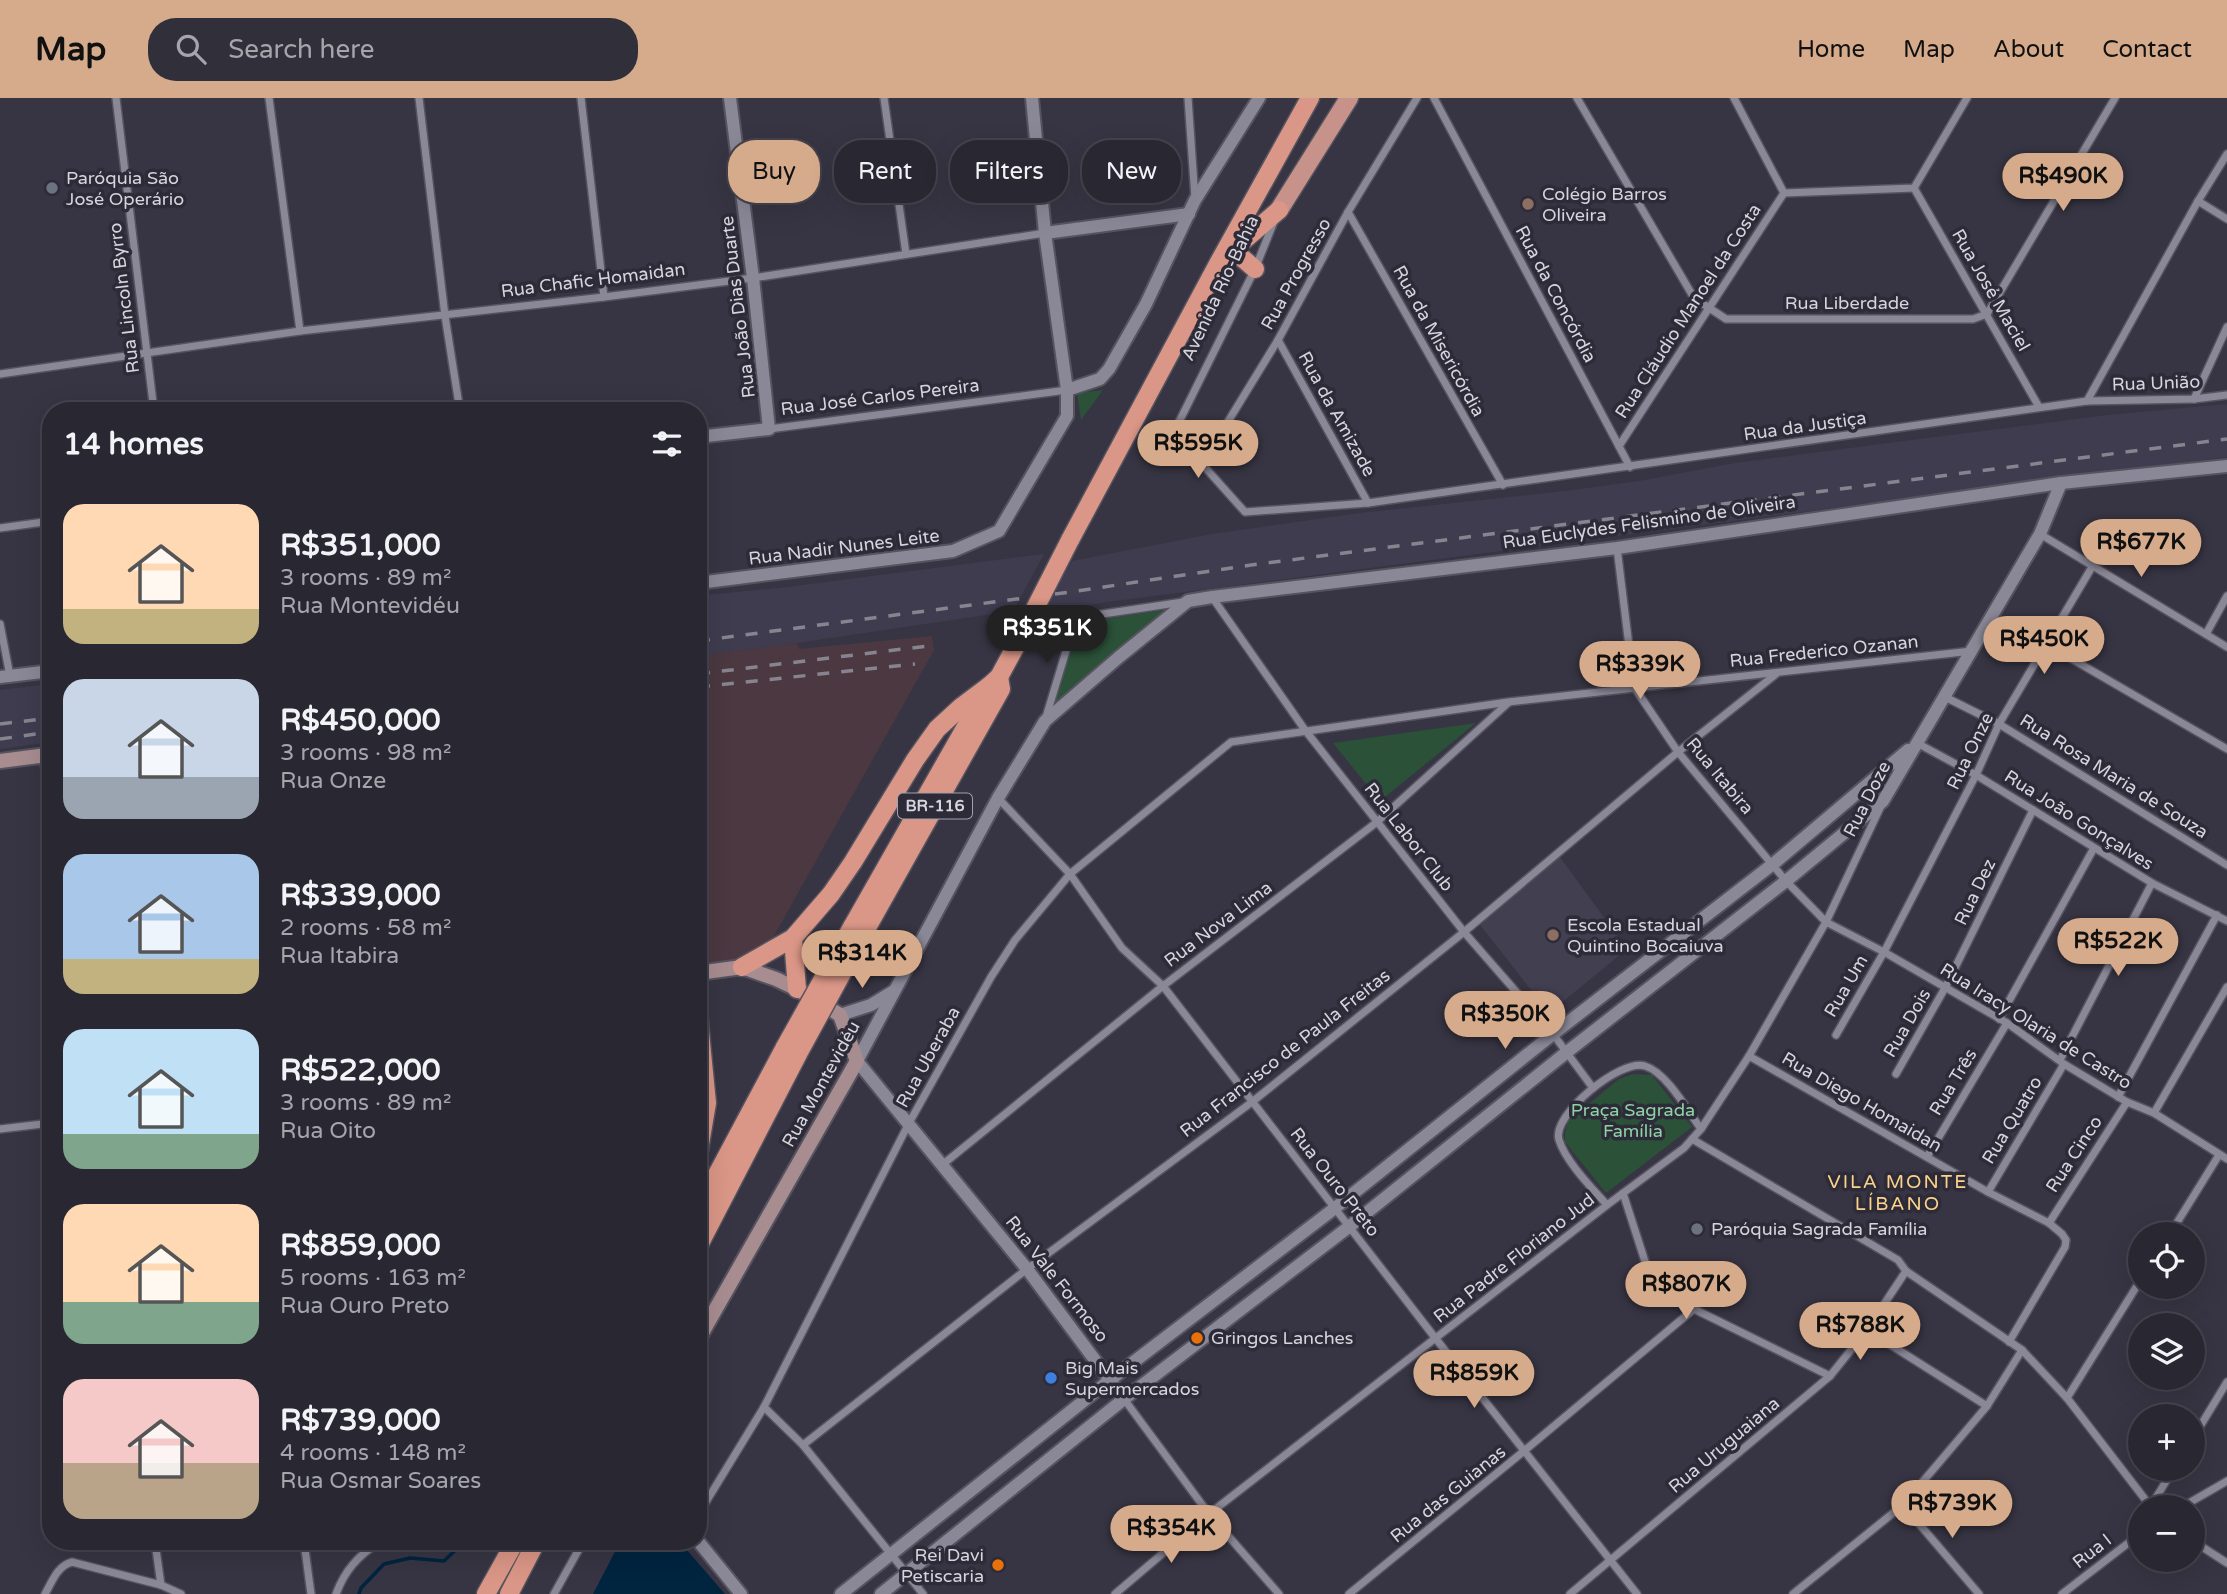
<!DOCTYPE html>
<html lang="en">
<head>
<meta charset="utf-8">
<style>
  body { margin:0; font-family:"Varela Round",sans-serif; background:#31303a; color:#f1f3f6; height:100vh; display:flex; flex-direction:column; font-size:26px; white-space:nowrap }
  * { box-sizing:border-box; margin:0 }
  p { font-size:23px; color:#a5a6ac }
  .icon { flex:none; width:38px; height:38px; fill:none; stroke:currentColor; stroke-width:2; stroke-linecap:round; stroke-linejoin:round }
  .map { position:relative; flex:1; overflow:hidden }
  .details { position:absolute; left:42px; top:304px; width:665px; height:1148px; display:flex; flex-direction:column; background:#292832; border-radius:28px; box-shadow:0 7px 28px #0002,0 0 0 2px #45444d }
  .details>* { flex:none }
  .hud { position:absolute; left:728px; top:42px; width:665px; height:63px; display:flex; gap:14px }
  .controls { position:absolute; left:2128px; top:1124px; display:grid; gap:14px }
  .controls a { display:grid; place-items:center; width:77px; height:77px; border-radius:50%; background:#292832; box-shadow:0 7px 28px #0002,0 0 0 2px #45444d; font-size:35px }
  .price { position:absolute; translate:-50% -60px; padding:0 16px; border-radius:24px; background:#d6ab8b; color:#111; font-size:23px; line-height:46px; filter:drop-shadow(0 2px 4px #0008) }
  .price::after { content:''; position:absolute; left:50%; top:42px; width:21px; height:16px; margin-left:-10px; background:inherit; clip-path:polygon(0 0,100% 0,50% 100%) }
  .price.selected { background:#222; color:#fff }
  ul { padding:0; list-style:none }
  li { display:flex; align-items:center; gap:21px; height:175px; padding:0 21px }
  li span { display:grid; place-items:center; flex:none; width:196px; height:140px; border-radius:21px; color:#555 }
  li>.icon { margin-inline-start:auto }
  span .icon { width:84px; height:84px; fill:#fffc; stroke-width:1 }
  li b { font-size:30px }
  h2 { display:flex; justify-content:space-between; align-items:center; height:84px; padding:0 21px; font-size:30px }
  .pill { padding:0 24px; border-radius:28px; background:#292832; box-shadow:0 7px 28px #0002,0 0 0 2px #45444d; font-size:24px; line-height:63px }
  .pill.selected { background:#d6ab8b; color:#111 }
  header { display:flex; align-items:center; gap:42px; box-sizing:border-box; height:98px; padding:0 35px; background:#d6ab8b; color:#111 }
  header strong { font-size:33px }
  nav { display:flex; gap:38px; margin-inline-start:auto; font-size:24px }
  .search { width:490px; height:63px; background:#31303a; display:flex; align-items:center; gap:18px; box-sizing:border-box; padding:0 24px; border-radius:28px; color:#a5a6ac; font-size:26px }
  .map>svg:first-child { display:block }
  .built { fill:#3f3c50 }
  .industrial { fill:#4b3841 }
  .education { fill:#423f51 }
  .green { fill:#2b5139 }
  .water { fill:#01243f }
  .lines { fill:none; stroke-linecap:round; stroke-linejoin:round }
  .stream { stroke:#01243f; stroke-width:3.5 }
  .minor-casing { stroke:#56535f; stroke-width:10 }
  .tertiary-casing { stroke:#56535f; stroke-width:16 }
  .secondary-casing { stroke:#56535f; stroke-width:18 }
  .primary-casing { stroke:#56535f; stroke-width:21 }
  .trunk-casing { stroke:#56535f; stroke-width:21 }
  .minor { stroke:#8a8797; stroke-width:7 }
  .tertiary { stroke:#8a8797; stroke-width:12 }
  .secondary { stroke:#a88d90; stroke-width:14 }
  .primary { stroke:#c6928a; stroke-width:18 }
  .trunk { stroke:#da9686; stroke-width:18 }
  .rail { stroke:#86848f; stroke-width:3.5; stroke-dasharray:12 12; stroke-linecap:butt }
  .trunk-bridge-casing { stroke:#56535f; stroke-width:21; stroke-linecap:butt }
  .trunk-bridge { stroke:#da9686; stroke-width:18 }
  .worship-dot { fill:#6b7280; stroke:#2d2b38; stroke-width:2.5 }
  .education-dot { fill:#8d6e63; stroke:#2d2b38; stroke-width:2.5 }
  .food-dot { fill:#e8710a; stroke:#2d2b38; stroke-width:2.5 }
  .shop-dot { fill:#3f7fe0; stroke:#2d2b38; stroke-width:2.5 }
  .labels { text-anchor:middle; dominant-baseline:central; stroke-width:7; stroke-linejoin:round; paint-order:stroke }
  .shield { fill:#2d2b38; stroke:#a3a1ac; stroke-width:2 }
  .shield-label { font-size:16px; font-weight:bold; fill:#d6d4dd }
  .poi-label { font-size:18px; fill:#d6d4dd; stroke:#2d2b38; text-anchor:start }
  .street-label { font-size:18px; fill:#d6d4dd; stroke:#2d2b38 }
  .park-label { font-size:18px; fill:#8fd2a6; stroke:#2d2b38 }
  .neighbourhood-label { font-size:19px; letter-spacing:2px; fill:#fbd28b; stroke:#2d2b38 }
</style>
</head>
<body>
<header>
<strong>Map</strong>
<div class="search"><svg class="icon" aria-label="search" viewBox="0 0 24 24"><circle cx="10" cy="10" r="6"/><path d="M15 15l6 6"/></svg>Search here</div>
<nav><a>Home</a><a>Map</a><a>About</a><a>Contact</a></nav>
</header>
<div class="map">
<svg width="2227" height="1496" viewBox="0 0 2227 1496">
  <rect width="100%" height="100%" fill="#373543"/>
  <g class="built">
    <path d="M2227,306V359L1107,504L1043,515L1072,463L1212,436L1360,415L1565,393L1639,383L1735,365L1896,344L2108,317Z"/>
    <path d="M1044,456L1013,513L776,548L698,558V498L787,489Z"/>
    <path d="M51,586V644L0,651V592Z"/>
  </g>
  <path class="industrial" d="M932,538L934,552L770,845L742,862L698,867V558L797,545L799,551Z"/>
  <path class="education" d="M1557,755L1627,851L1549,915L1478,824Z"/>
  <g class="green">
    <path d="M1103,292L1081,322L1077,295Z"/>
    <path d="M1172,511L1053,610L1078,525Z"/>
    <path d="M1476,625L1380,703L1333,645Z"/>
    <path d="M1633,976L1652,977L1692,1029L1606,1095L1565,1044V1035L1568,1023L1619,981Z"/>
  </g>
  <path class="water" d="M620,1444H680L725,1496H593Z"/>
  <g class="lines">
    <path class="stream" d="M359,1496L361,1490L384,1466L410,1460L444,1463L464,1444"/>
    <g class="minor-casing">
      <g id="minor">
        <path d="M116,0L154,313"/>
        <path d="M269,0L300,233"/>
        <path d="M419,0L445,218L460,313"/>
        <path d="M581,0L604,199"/>
        <path d="M884,0L906,156"/>
        <path d="M1188,0L1195,101"/>
        <path d="M1434,0L1630,369"/>
        <path d="M1577,0L1694,200L1726,221H1973L1987,216L2115,0"/>
        <path d="M1734,0L1784,95L1914,90L1967,0"/>
        <path d="M1914,90L2039,309"/>
        <path d="M2198,103L2227,121"/>
        <path d="M1348,114L1503,387"/>
        <path d="M1275,121L1255,171L1176,330L1202,366L1245,414L1368,405L2087,303L2198,103L2227,56"/>
        <path d="M1278,242L1368,405"/>
        <path d="M0,276L300,233L604,199L753,180L1045,135"/>
        <path d="M2194,301L2227,229"/>
        <path d="M2087,303L2194,301L2227,297"/>
        <path d="M769,331L1067,292"/>
        <path d="M1619,348L1784,95"/>
        <path d="M1202,366L1278,242L1348,114L1417,0"/>
        <path d="M0,430L51,423"/>
        <path d="M2040,436L2227,549"/>
        <path d="M1617,450L1634,589L1678,654L1786,783L1826,824L1884,854L2007,925L2064,966L2127,1004L2154,1015L2227,1061"/>
        <path d="M1212,499L1305,632L1464,834L1553,936L1593,990"/>
        <path d="M1991,521L2046,546L2227,651"/>
        <path d="M0,526L10,578"/>
        <path d="M2206,536L2227,498"/>
        <path d="M1945,599L1999,626L2227,767"/>
        <path d="M1046,619L1076,520L1183,504"/>
        <path d="M1917,645L1976,677L2152,785L2227,823"/>
        <path d="M998,700L1070,776L1122,850L1163,888L1436,1241L1637,1496"/>
        <path d="M1999,921L2094,750"/>
        <path d="M1836,937L1884,854L1976,677L1999,626L2092,469"/>
        <path d="M1749,958L1988,1094L2049,1125L2062,1136L2066,1142L2065,1149L2009,1244"/>
        <path d="M2060,962L2152,785"/>
        <path d="M1896,976L1945,890L2033,712"/>
        <path d="M2118,999L2217,817"/>
        <path d="M2154,1015L2227,889"/>
        <path d="M0,1031L51,1025"/>
        <path d="M1692,1041L1898,1162L1906,1173L2022,1252L2067,1300L2151,1409"/>
        <path d="M1927,1059L2007,925"/>
        <path d="M942,1067L1163,888L1377,724L1508,605"/>
        <path d="M1988,1094L2064,966"/>
        <path d="M1623,1095L1651,1182L1694,1211L1830,1278"/>
        <path d="M1607,1107C1592,1090 1566,1064 1559,1042C1551,1017 1621,960 1645,968C1666,974 1688,1013 1701,1031"/>
        <path d="M2049,1125L2127,1004"/>
        <path d="M2170,1136L2219,1057"/>
        <path d="M1867,1232L1987,1308"/>
        <path d="M2067,1300L2140,1183"/>
        <path d="M1124,1301L1209,1416L1279,1496"/>
        <path d="M764,1309L803,1347L923,1496"/>
        <path d="M2193,1340L2227,1284"/>
        <path d="M803,1347L1027,1171L1252,1004L1464,834L1678,654L1776,576"/>
        <path d="M1903,1407L1979,1496"/>
        <path d="M2151,1408L2174,1370"/>
        <path d="M2182,1409L2227,1383"/>
        <path d="M698,1417L764,1309L909,1025L991,879L1015,842L1070,776L1231,644L1508,604L1972,553"/>
        <path d="M2193,1443L2227,1465"/>
        <path d="M155,1444L161,1487"/>
        <path d="M304,1444L311,1496"/>
        <path d="M45,1496C52,1484 57,1468 72,1464L161,1487L181,1496"/>
        <path d="M336,1496C345,1472 358,1458 379,1444"/>
        <path d="M554,1496L583,1444"/>
        <path d="M1115,1496L1209,1416L1607,1107L1684,1050L1701,1031L1749,958L1826,824L1881,708"/>
        <path d="M1349,1496L1524,1353L1694,1211"/>
        <path d="M1570,1496L1830,1278L1867,1232L1906,1173"/>
        <path d="M1793,1496L1903,1407L1987,1308L2022,1252"/>
        <path d="M2062,1496L2140,1436"/>
      </g>
    </g>
    <g class="tertiary-casing">
      <g id="tertiary">
        <path d="M1045,135L1189,116"/>
        <path d="M1067,292L1100,281L1109,271L1146,206L1195,102L1259,0"/>
        <path d="M698,339L769,331L753,180L730,0"/>
        <path d="M698,485L953,453L999,433L1067,318V292L1045,135L1032,0"/>
        <path d="M0,579L51,573"/>
        <path d="M840,917L871,907L894,893"/>
        <path d="M1124,1301L1027,1171L857,963L998,700L1045,623L1119,559L1188,503L1212,499L1617,450L2061,385L2227,368"/>
        <path d="M698,1443L741,1496"/>
        <path d="M841,1496L1110,1282L1335,1110L1553,936L1773,766L1908,652"/>
        <path d="M881,1496L1124,1301L1350,1128L1567,954L1786,783L1883,703L2040,436L2061,385"/>
      </g>
    </g>
    <g class="secondary-casing">
      <g id="secondary">
        <path d="M0,663L47,657L51,684"/>
        <path d="M698,875L742,869L776,881L797,891L840,917L857,963L698,1242"/>
      </g>
    </g>
    <g class="primary-casing">
      <path id="primary" d="M1279,112L1349,0"/>
    </g>
    <g class="trunk-casing">
      <g id="trunk">
        <path d="M1233,152L1255,171"/>
        <path d="M1229,155L1279,112"/>
        <path d="M1070,442L1219,164L1310,0"/>
        <path d="M852,829L989,588L999,579L1020,540"/>
        <path d="M864,835L1001,591L999,579"/>
        <path d="M793,840L797,891"/>
        <path d="M742,869L793,840L831,796L853,764L915,662L937,631L961,609L989,588"/>
        <path d="M698,914L707,1005L698,1058"/>
        <path d="M698,1112L785,949"/>
        <path d="M698,1149L798,956"/>
        <path d="M486,1496L515,1444"/>
        <path d="M509,1496L536,1444"/>
      </g>
    </g>
    <use href="#minor" class="minor"/>
    <use href="#tertiary" class="tertiary"/>
    <use href="#secondary" class="secondary"/>
    <use href="#primary" class="primary"/>
    <use href="#trunk" class="trunk"/>
    <g class="rail">
      <path d="M698,543L1070,494L1251,467L2227,341"/>
      <path d="M698,576L928,548"/>
      <path d="M698,589L915,566"/>
      <path d="M0,626L51,620"/>
      <path d="M0,641L51,634"/>
    </g>
    <g class="trunk-bridge-casing">
      <g id="trunk-bridge">
        <path d="M1020,540L1070,442"/>
        <path d="M785,949L852,829"/>
        <path d="M798,956L864,835"/>
      </g>
    </g>
    <use href="#trunk-bridge" class="trunk-bridge"/>
  </g>
  <g class="worship-dot">
    <circle cx="52" cy="90" r="7"/>
    <circle cx="1697" cy="1131" r="7"/>
  </g>
  <g class="education-dot">
    <circle cx="1528" cy="106" r="7"/>
    <circle cx="1553" cy="837" r="7"/>
  </g>
  <g class="food-dot">
    <circle cx="1197" cy="1240" r="7"/>
    <circle cx="998" cy="1467" r="7"/>
  </g>
  <circle class="shop-dot" cx="1051" cy="1280" r="7"/>
  <g class="labels">
    <rect class="shield" x="898" y="695.5" width="74" height="25" rx="5"/>
    <g class="shield-label">
      <text x="935" y="708">BR-116</text>
    </g>
    <g class="poi-label">
      <text x="66" y="80">Paróquia São<tspan x="66" dy="21">José Operário</tspan></text>
      <text x="1542" y="96">Colégio Barros<tspan x="1542" dy="21">Oliveira</tspan></text>
      <text x="1567" y="827">Escola Estadual<tspan x="1567" dy="21">Quintino Bocaiuva</tspan></text>
      <text x="1711" y="1131">Paróquia Sagrada Família</text>
      <text x="1211" y="1240">Gringos Lanches</text>
      <text x="1065" y="1270">Big Mais<tspan x="1065" dy="21">Supermercados</tspan></text>
      <text x="984" y="1457" text-anchor="end">Rei Davi<tspan x="984" dy="21">Petiscaria</tspan></text>
    </g>
    <g class="street-label">
      <text transform="translate(1296 176) rotate(-61)">Rua Progresso</text>
      <text transform="translate(593 182) rotate(-7)">Rua Chafic Homaidan</text>
      <text transform="translate(1220 190) rotate(-65)">Avenida Rio-Bahia</text>
      <text transform="translate(1991 192) rotate(60)">Rua José Maciel</text>
      <text transform="translate(1556 196) rotate(62)">Rua da Concórdia</text>
      <text transform="translate(124 200) rotate(-97)">Rua Lincoln Byrro</text>
      <text x="1847" y="205">Rua Liberdade</text>
      <text transform="translate(738 209) rotate(-97)">Rua João Dias Duarte</text>
      <text transform="translate(1688 213) rotate(-57)">Rua Cláudio Manoel da Costa</text>
      <text transform="translate(1439 243) rotate(61)">Rua da Misericórdia</text>
      <text transform="translate(2156 285) rotate(-2)">Rua União</text>
      <text transform="translate(880 299) rotate(-7)">Rua José Carlos Pereira</text>
      <text transform="translate(1337 316) rotate(61)">Rua da Amizade</text>
      <text transform="translate(1805 328) rotate(-8)">Rua da Justiça</text>
      <text transform="translate(1649 424) rotate(-8)">Rua Euclydes Felismino de Oliveira</text>
      <text transform="translate(844 449) rotate(-7)">Rua Nadir Nunes Leite</text>
      <text transform="translate(1824 553) rotate(-6)">Rua Frederico Ozanan</text>
      <text transform="translate(1970 653) rotate(-64)">Rua Onze</text>
      <text transform="translate(1720 678) rotate(50)">Rua Itabira</text>
      <text transform="translate(2114 678) rotate(32)">Rua Rosa Maria de Souza</text>
      <text transform="translate(1867 701) rotate(-63)">Rua Doze</text>
      <text transform="translate(2079 722) rotate(32)">Rua João Gonçalves</text>
      <text transform="translate(1409 739) rotate(52)">Rua Labor Club</text>
      <text transform="translate(1975 794) rotate(-64)">Rua Dez</text>
      <text transform="translate(1218 826) rotate(-37)">Rua Nova Lima</text>
      <text transform="translate(1846 888) rotate(-60)">Rua Um</text>
      <text transform="translate(1907 925) rotate(-60)">Rua Dois</text>
      <text transform="translate(2036 928) rotate(32)">Rua Iracy Olaria de Castro</text>
      <text transform="translate(1285 955) rotate(-38)">Rua Francisco de Paula Freitas</text>
      <text transform="translate(928 959) rotate(-61)">Rua Uberaba</text>
      <text transform="translate(1953 984) rotate(-59)">Rua Três</text>
      <text transform="translate(821 986) rotate(-61)">Rua Montevidéu</text>
      <text transform="translate(1862 1004) rotate(30)">Rua Diego Homaidan</text>
      <text transform="translate(2012 1022) rotate(-59)">Rua Quatro</text>
      <text transform="translate(2074 1056) rotate(-57)">Rua Cinco</text>
      <text transform="translate(1335 1084) rotate(52)">Rua Ouro Preto</text>
      <text transform="translate(1514 1160) rotate(-38)">Rua Padre Floriano Jud</text>
      <text transform="translate(1057 1181) rotate(52)">Rua Vale Formoso</text>
      <text transform="translate(1724 1347) rotate(-40)">Rua Uruguaiana</text>
      <text transform="translate(1448 1396) rotate(-39)">Rua das Guianas</text>
      <text transform="translate(2092 1453) rotate(-38)">Rua I</text>
    </g>
    <g class="park-label">
      <text x="1633" y="1012">Praça Sagrada<tspan x="1633" dy="21">Família</tspan></text>
    </g>
    <g class="neighbourhood-label">
      <text x="1898" y="1084">VILA MONTE<tspan x="1898" dy="22">LÍBANO</tspan></text>
    </g>
  </g>
</svg>
<div class="controls">
<a><svg class="icon" aria-label="locate" viewBox="0 0 24 24"><circle cx="12" cy="12" r="6"/><path d="M12 2v4M12 18v4M2 12h4M18 12h4"/></svg></a>
<a><svg class="icon" aria-label="layers" viewBox="0 0 24 24"><path d="M12 4l9 5-9 5-9-5zM3 14l9 5 9-5"/></svg></a>
<a>+</a>
<a>−</a>
</div>
<b class="price" style="left:2063px;top:115px">R$490K</b>
<b class="price" style="left:1198px;top:382px">R$595K</b>
<b class="price" style="left:2141px;top:481px">R$677K</b>
<b class="price selected" style="left:1047px;top:567px">R$351K</b>
<b class="price" style="left:2044px;top:578px">R$450K</b>
<b class="price" style="left:1640px;top:603px">R$339K</b>
<b class="price" style="left:2118px;top:880px">R$522K</b>
<b class="price" style="left:862px;top:892px">R$314K</b>
<b class="price" style="left:1505px;top:953px">R$350K</b>
<b class="price" style="left:1686px;top:1223px">R$807K</b>
<b class="price" style="left:1860px;top:1264px">R$788K</b>
<b class="price" style="left:1474px;top:1312px">R$859K</b>
<b class="price" style="left:1952px;top:1442px">R$739K</b>
<b class="price" style="left:1171px;top:1467px">R$354K</b>
<div class="hud">
<a class="pill selected">Buy</a>
<a class="pill">Rent</a>
<a class="pill">Filters</a>
<a class="pill">New</a>
</div>
<section class="details">
<h2>14 homes<svg class="icon" aria-label="filters" viewBox="0 0 24 24"><path d="M4 7h16M4 17h16"/><circle cx="9" cy="7" r="2"/><circle cx="15" cy="17" r="2"/></svg></h2>
<ul>
<li><span style="background:linear-gradient(#ffd9b3 75%,#c2b280 0)"><svg class="icon" aria-label="home" viewBox="0 0 24 24"><path d="M3 11l9-7 9 7M6 9v11h12V9"/></svg></span><div><b>R$351,000</b><p>3 rooms · 89 m²</p><p>Rua Montevidéu</p></div></li>
<li><span style="background:linear-gradient(#c9d6e8 70%,#9aa5b1 0)"><svg class="icon" aria-label="home" viewBox="0 0 24 24"><path d="M3 11l9-7 9 7M6 9v11h12V9"/></svg></span><div><b>R$450,000</b><p>3 rooms · 98 m²</p><p>Rua Onze</p></div></li>
<li><span style="background:linear-gradient(#a9c7e8 75%,#c2b280 0)"><svg class="icon" aria-label="home" viewBox="0 0 24 24"><path d="M3 11l9-7 9 7M6 9v11h12V9"/></svg></span><div><b>R$339,000</b><p>2 rooms · 58 m²</p><p>Rua Itabira</p></div></li>
<li><span style="background:linear-gradient(#bfe0f5 75%,#7fa58c 0)"><svg class="icon" aria-label="home" viewBox="0 0 24 24"><path d="M3 11l9-7 9 7M6 9v11h12V9"/></svg></span><div><b>R$522,000</b><p>3 rooms · 89 m²</p><p>Rua Oito</p></div></li>
<li><span style="background:linear-gradient(#ffd9b3 70%,#7fa58c 0)"><svg class="icon" aria-label="home" viewBox="0 0 24 24"><path d="M3 11l9-7 9 7M6 9v11h12V9"/></svg></span><div><b>R$859,000</b><p>5 rooms · 163 m²</p><p>Rua Ouro Preto</p></div></li>
<li><span style="background:linear-gradient(#f6c9c9 60%,#b9a48a 0)"><svg class="icon" aria-label="home" viewBox="0 0 24 24"><path d="M3 11l9-7 9 7M6 9v11h12V9"/></svg></span><div><b>R$739,000</b><p>4 rooms · 148 m²</p><p>Rua Osmar Soares</p></div></li>
</ul>
</section>
</div>
</body>
</html>
